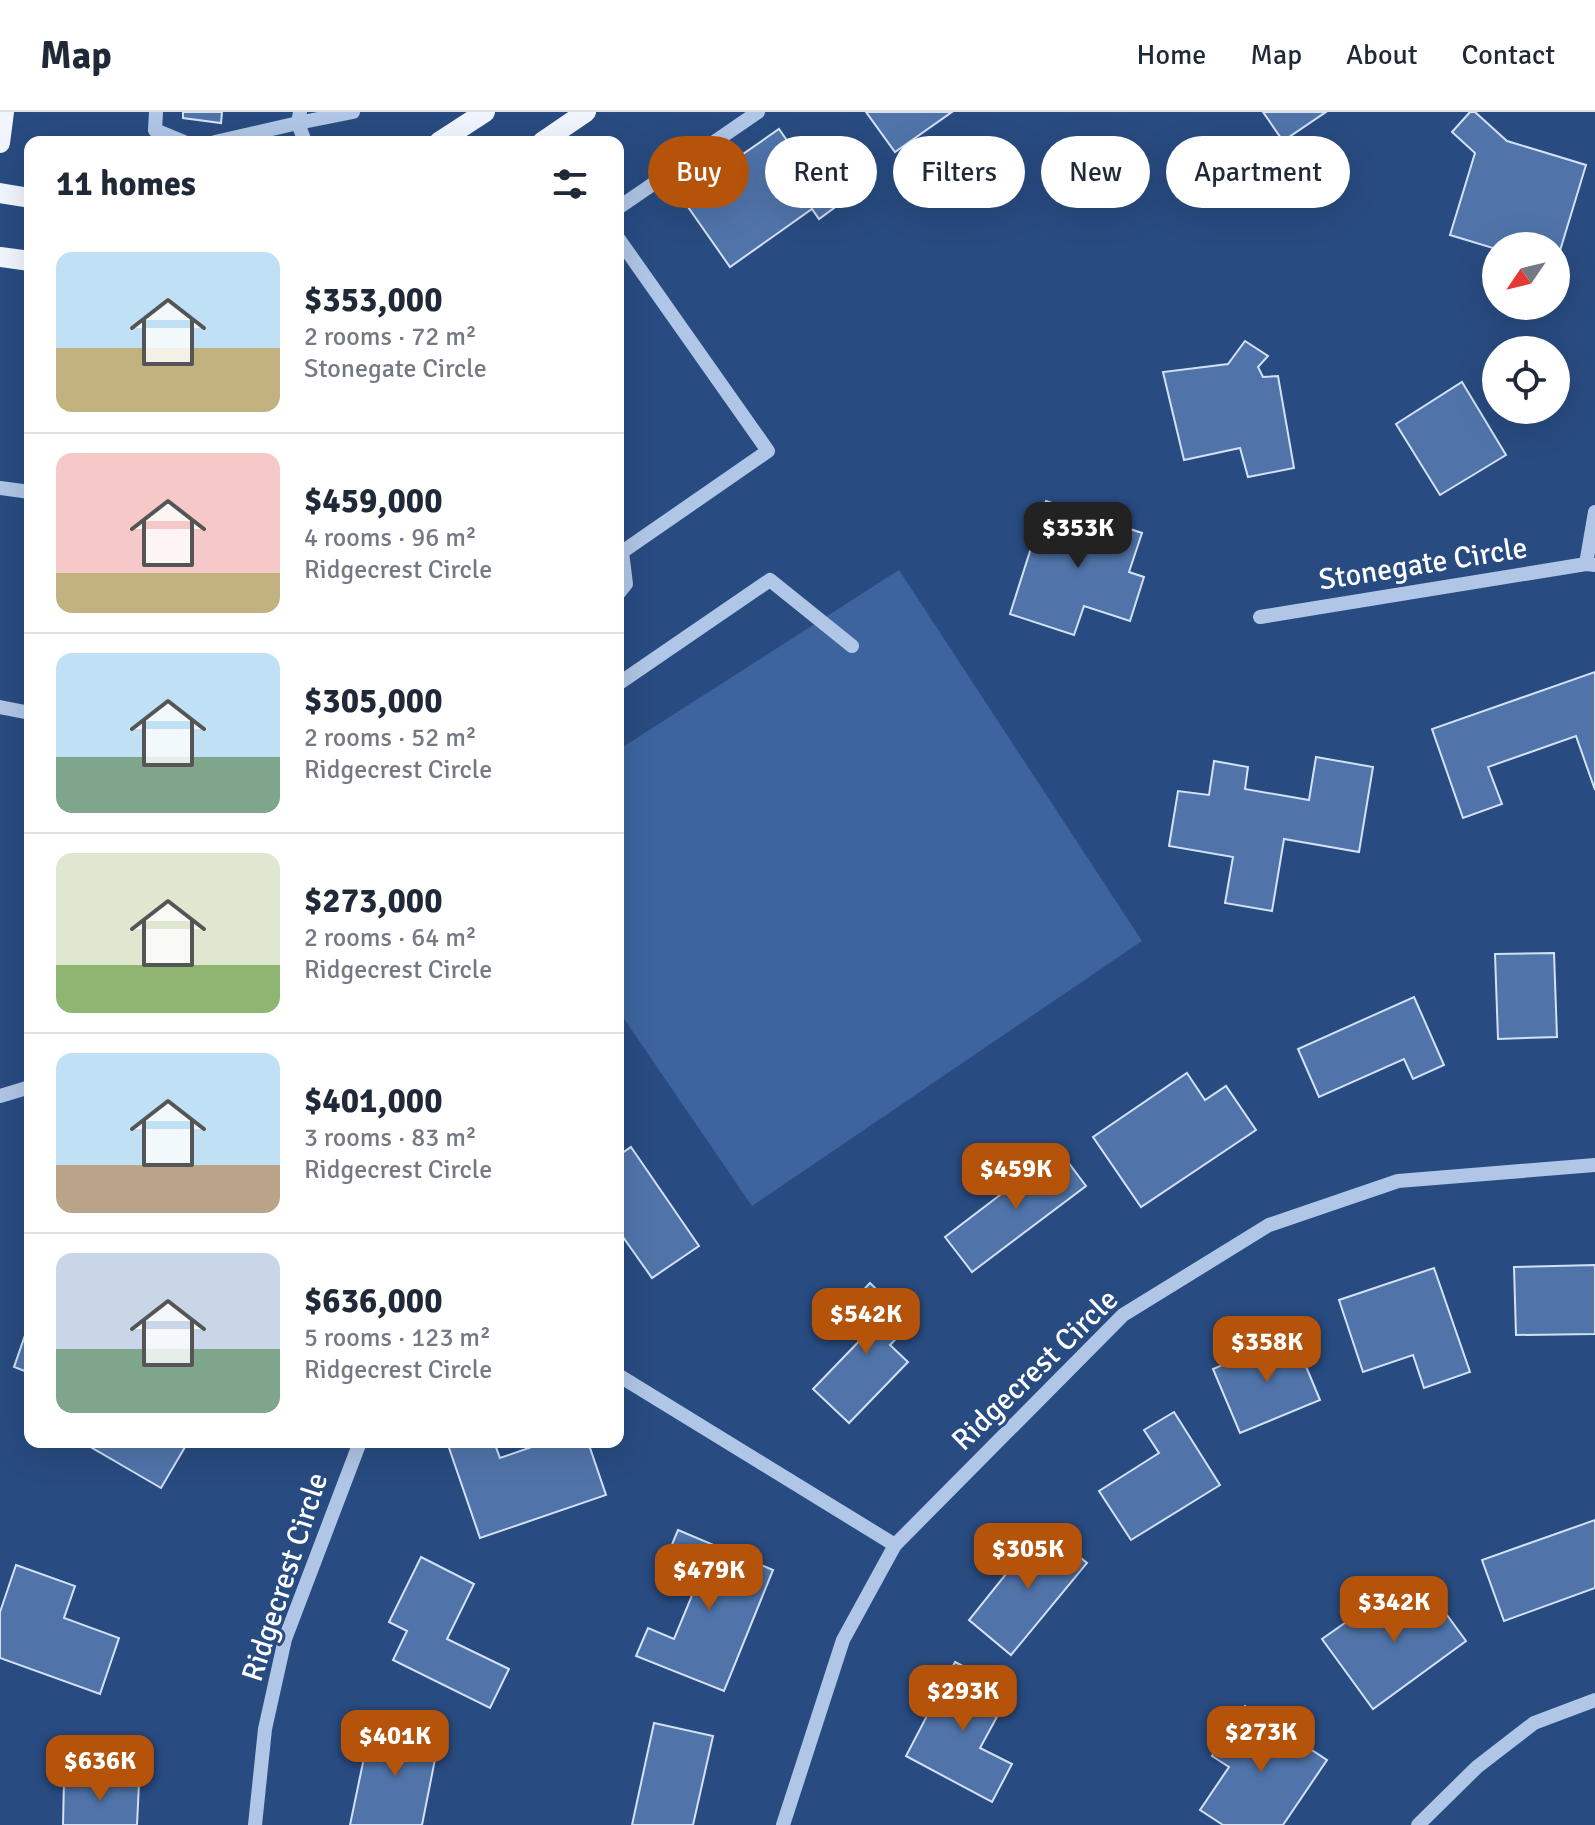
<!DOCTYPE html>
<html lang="en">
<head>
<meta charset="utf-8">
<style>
  body { margin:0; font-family:Signika,sans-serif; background:#f2f2f3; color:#1f2937; height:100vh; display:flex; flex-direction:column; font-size:30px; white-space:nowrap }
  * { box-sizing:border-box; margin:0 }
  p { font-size:26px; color:#747a83 }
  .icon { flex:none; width:44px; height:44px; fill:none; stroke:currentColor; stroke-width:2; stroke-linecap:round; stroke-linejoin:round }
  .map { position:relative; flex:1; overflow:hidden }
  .drawer { position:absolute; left:24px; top:24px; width:600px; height:1312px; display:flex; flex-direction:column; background:#fff; border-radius:16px; box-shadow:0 8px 32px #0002 }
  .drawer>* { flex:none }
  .top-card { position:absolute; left:648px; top:24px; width:760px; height:72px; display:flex; gap:16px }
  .needle { width:52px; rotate:235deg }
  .tools { position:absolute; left:1482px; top:120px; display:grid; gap:16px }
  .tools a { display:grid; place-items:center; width:88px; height:88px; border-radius:50%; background:#fff; box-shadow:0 8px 32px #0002; font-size:40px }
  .price { position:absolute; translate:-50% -68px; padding:0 18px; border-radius:16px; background:#b45309; color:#fff; font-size:26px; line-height:52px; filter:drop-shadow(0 2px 4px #0008) }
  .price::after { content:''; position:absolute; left:50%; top:48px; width:24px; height:18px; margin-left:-12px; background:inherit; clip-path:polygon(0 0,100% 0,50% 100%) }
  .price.current { background:#222; color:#fff }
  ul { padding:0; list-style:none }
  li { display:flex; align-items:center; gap:24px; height:200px; padding:0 32px }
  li+li { border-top:2px solid #e0e1e3 }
  li span { display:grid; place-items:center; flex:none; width:224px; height:160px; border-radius:16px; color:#555 }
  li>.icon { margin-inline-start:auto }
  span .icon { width:96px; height:96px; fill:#fffc; stroke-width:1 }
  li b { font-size:34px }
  h2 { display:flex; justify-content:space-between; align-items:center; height:96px; padding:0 32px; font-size:34px }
  .chip { padding:0 28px; border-radius:36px; background:#fff; box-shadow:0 8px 32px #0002; font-size:28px; line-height:72px }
  .chip.current { background:#b45309; color:#fff }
  header { display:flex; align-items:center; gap:48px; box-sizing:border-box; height:112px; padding:0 40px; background:#fff; border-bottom:2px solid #e0e1e3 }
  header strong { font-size:38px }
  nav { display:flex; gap:44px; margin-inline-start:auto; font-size:28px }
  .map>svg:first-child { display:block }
  .green { fill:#3d649f }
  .building { fill:#5074aa; stroke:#d3e1f5; stroke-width:2 }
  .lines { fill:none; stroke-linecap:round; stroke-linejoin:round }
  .minor { stroke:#b0c6e6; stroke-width:14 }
  .major { stroke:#f1f5fd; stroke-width:20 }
  .labels { text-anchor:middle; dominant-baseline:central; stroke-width:6; stroke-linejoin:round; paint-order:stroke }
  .street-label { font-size:30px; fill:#fff; stroke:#284b81 }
</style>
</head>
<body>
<header>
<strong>Map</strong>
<nav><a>Home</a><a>Map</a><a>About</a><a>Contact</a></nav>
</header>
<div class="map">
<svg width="1595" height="1713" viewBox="0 0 1595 1713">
  <rect width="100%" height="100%" fill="#284b81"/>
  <path class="green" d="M899,458L1142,829L752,1094L618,898V638Z"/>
  <g class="building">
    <path d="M183,0H222L221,11L183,6Z"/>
    <path d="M866,0H952L895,40Z"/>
    <path d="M1263,0H1326L1283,29Z"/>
    <path d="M1470,0H1475L1507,29L1586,53L1556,152V134H1496V137L1450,123L1475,41L1452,20Z"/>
    <path d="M779,17L834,96L819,107L812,97L730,155L681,85Z"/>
    <path d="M1245,229L1268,244L1258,255L1263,265L1278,264L1294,356L1248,365L1240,336L1184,348L1163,260L1228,252Z"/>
    <path d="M1462,270L1506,343L1440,383L1396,312Z"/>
    <path d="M1046,389L1142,421L1129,460L1144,465L1130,509L1084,494L1074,523L1010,502Z"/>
    <path d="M1595,560V678L1576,624L1488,655L1502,692L1463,706L1432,617Z"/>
    <path d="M1316,645L1373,655L1359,740L1284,727L1272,799L1225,791L1233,745L1169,734L1178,679L1209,683L1214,649L1248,655L1245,677L1309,688Z"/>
    <path d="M1554,841L1557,925L1498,927L1495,842Z"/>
    <path d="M1414,885L1444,953L1413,967L1404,947L1319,985L1298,937Z"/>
    <path d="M1187,961L1205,988L1226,974L1256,1018L1141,1095L1093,1025Z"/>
    <path d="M631,1035L699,1134L652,1166L618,1118V1044Z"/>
    <path d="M1059,1038L1086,1074L972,1160L945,1125Z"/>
    <path d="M1595,1153V1222L1516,1223L1514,1155Z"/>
    <path d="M1434,1156L1470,1260L1424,1276L1413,1243L1363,1260L1339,1188Z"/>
    <path d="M870,1171L911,1211L890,1233L908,1250L849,1311L813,1277L867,1221L844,1199Z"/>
    <path d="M30,1209V1261L14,1255Z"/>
    <path d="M1293,1223L1320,1288L1240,1321L1213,1257Z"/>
    <path d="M1174,1300L1220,1373L1131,1428L1099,1379L1159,1341L1144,1318Z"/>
    <path d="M82,1330H188L161,1376Z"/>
    <path d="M447,1330H494L500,1346L546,1330H588L606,1383L480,1426Z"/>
    <path d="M1595,1408V1476L1504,1509L1482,1448Z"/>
    <path d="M1043,1416L1087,1451L1011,1543L969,1508Z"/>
    <path d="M678,1418L773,1458L724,1579L636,1544L648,1516L674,1527L698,1469L663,1454Z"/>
    <path d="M421,1445L474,1472L447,1527L509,1557L490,1596L393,1548L407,1519L389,1510Z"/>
    <path d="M16,1453L75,1474L64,1506L119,1526L100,1582L0,1546V1500Z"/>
    <path d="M1422,1469L1466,1529L1373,1597L1322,1527L1359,1501L1366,1510Z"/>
    <path d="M955,1550L1011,1579L980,1636L1012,1652L992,1690L906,1644Z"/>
    <path d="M1245,1594L1327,1648L1283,1713H1223L1200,1698L1229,1655L1212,1644Z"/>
    <path d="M654,1611L713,1624L693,1713H632Z"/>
    <path d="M371,1612L439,1627L422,1713H350Z"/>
    <path d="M64,1668L139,1671L137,1713H63Z"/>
  </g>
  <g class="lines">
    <g class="minor">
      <path d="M156,0L155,18L184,30"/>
      <path d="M300,0L298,11L353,0"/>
      <path d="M215,30L298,11L305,30"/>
      <path d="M618,96L758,0"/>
      <path d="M618,126L768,339L622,440L618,434"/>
      <path d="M0,376L30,380"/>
      <path d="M1586,452L1595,400"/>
      <path d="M618,482L626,472L622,440"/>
      <path d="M1260,505L1586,452L1595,453"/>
      <path d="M618,572L770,468L852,534"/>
      <path d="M0,595L30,601"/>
      <path d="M0,984L30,975"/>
      <path d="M618,1263L895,1433"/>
      <path d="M255,1713L265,1617L285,1527L360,1330"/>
      <path d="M783,1713L843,1528L895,1433L1123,1203L1269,1113L1398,1069L1595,1053"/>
      <path d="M1418,1713L1477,1655L1534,1611L1595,1588"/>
    </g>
    <g class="major">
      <path d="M439,30L485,0"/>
      <path d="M542,30L586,0"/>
      <path d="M0,31L4,0"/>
      <path d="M0,81L30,86"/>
      <path d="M0,145L30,149"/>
    </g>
  </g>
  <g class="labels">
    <g class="street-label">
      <text transform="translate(1423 452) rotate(-9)">Stonegate Circle</text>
      <text transform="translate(1035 1258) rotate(-44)">Ridgecrest Circle</text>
      <text transform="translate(285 1465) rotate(-72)">Ridgecrest Circle</text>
    </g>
  </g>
</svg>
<div class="tools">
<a><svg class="needle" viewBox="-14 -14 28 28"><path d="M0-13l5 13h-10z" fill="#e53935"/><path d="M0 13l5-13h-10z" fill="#747a83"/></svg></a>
<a><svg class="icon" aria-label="locate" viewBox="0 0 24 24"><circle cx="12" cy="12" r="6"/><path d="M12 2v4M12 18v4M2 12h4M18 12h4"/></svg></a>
</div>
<b class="price current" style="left:1078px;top:458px">$353K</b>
<b class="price" style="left:1016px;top:1099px">$459K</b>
<b class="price" style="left:866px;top:1244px">$542K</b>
<b class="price" style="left:1267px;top:1272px">$358K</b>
<b class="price" style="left:1028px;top:1479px">$305K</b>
<b class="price" style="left:709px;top:1500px">$479K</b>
<b class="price" style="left:1394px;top:1532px">$342K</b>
<b class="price" style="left:963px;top:1621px">$293K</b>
<b class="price" style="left:1261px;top:1662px">$273K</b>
<b class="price" style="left:395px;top:1666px">$401K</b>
<b class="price" style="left:100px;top:1691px">$636K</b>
<div class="top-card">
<a class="chip current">Buy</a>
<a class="chip">Rent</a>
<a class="chip">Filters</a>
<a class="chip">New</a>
<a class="chip">Apartment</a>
</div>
<section class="drawer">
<h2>11 homes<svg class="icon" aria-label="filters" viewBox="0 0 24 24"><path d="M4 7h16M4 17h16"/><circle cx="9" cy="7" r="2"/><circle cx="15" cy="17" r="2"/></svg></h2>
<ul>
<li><span style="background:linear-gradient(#bfe0f5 60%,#c2b280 0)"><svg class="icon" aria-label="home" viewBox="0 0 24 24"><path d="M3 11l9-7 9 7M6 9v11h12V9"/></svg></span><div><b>$353,000</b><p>2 rooms · 72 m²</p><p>Stonegate Circle</p></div></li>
<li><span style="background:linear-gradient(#f6c9c9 75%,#c2b280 0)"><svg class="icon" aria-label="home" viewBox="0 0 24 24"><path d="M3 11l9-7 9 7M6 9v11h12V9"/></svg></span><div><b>$459,000</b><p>4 rooms · 96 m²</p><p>Ridgecrest Circle</p></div></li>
<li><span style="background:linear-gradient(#bfe0f5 65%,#7fa58c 0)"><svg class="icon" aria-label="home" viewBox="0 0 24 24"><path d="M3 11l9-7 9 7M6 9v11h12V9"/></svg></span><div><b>$305,000</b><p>2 rooms · 52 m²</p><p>Ridgecrest Circle</p></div></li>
<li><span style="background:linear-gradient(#dfe7d0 70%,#8fb573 0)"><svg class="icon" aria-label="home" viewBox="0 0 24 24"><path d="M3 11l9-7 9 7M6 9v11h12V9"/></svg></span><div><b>$273,000</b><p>2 rooms · 64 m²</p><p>Ridgecrest Circle</p></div></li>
<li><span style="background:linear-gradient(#bfe0f5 70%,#b9a48a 0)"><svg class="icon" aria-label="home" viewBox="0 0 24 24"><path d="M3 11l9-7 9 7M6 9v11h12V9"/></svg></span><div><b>$401,000</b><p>3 rooms · 83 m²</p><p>Ridgecrest Circle</p></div></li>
<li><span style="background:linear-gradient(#c9d6e8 60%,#7fa58c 0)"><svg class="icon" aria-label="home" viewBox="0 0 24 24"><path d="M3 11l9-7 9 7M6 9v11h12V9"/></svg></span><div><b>$636,000</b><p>5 rooms · 123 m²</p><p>Ridgecrest Circle</p></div></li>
</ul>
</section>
</div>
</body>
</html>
